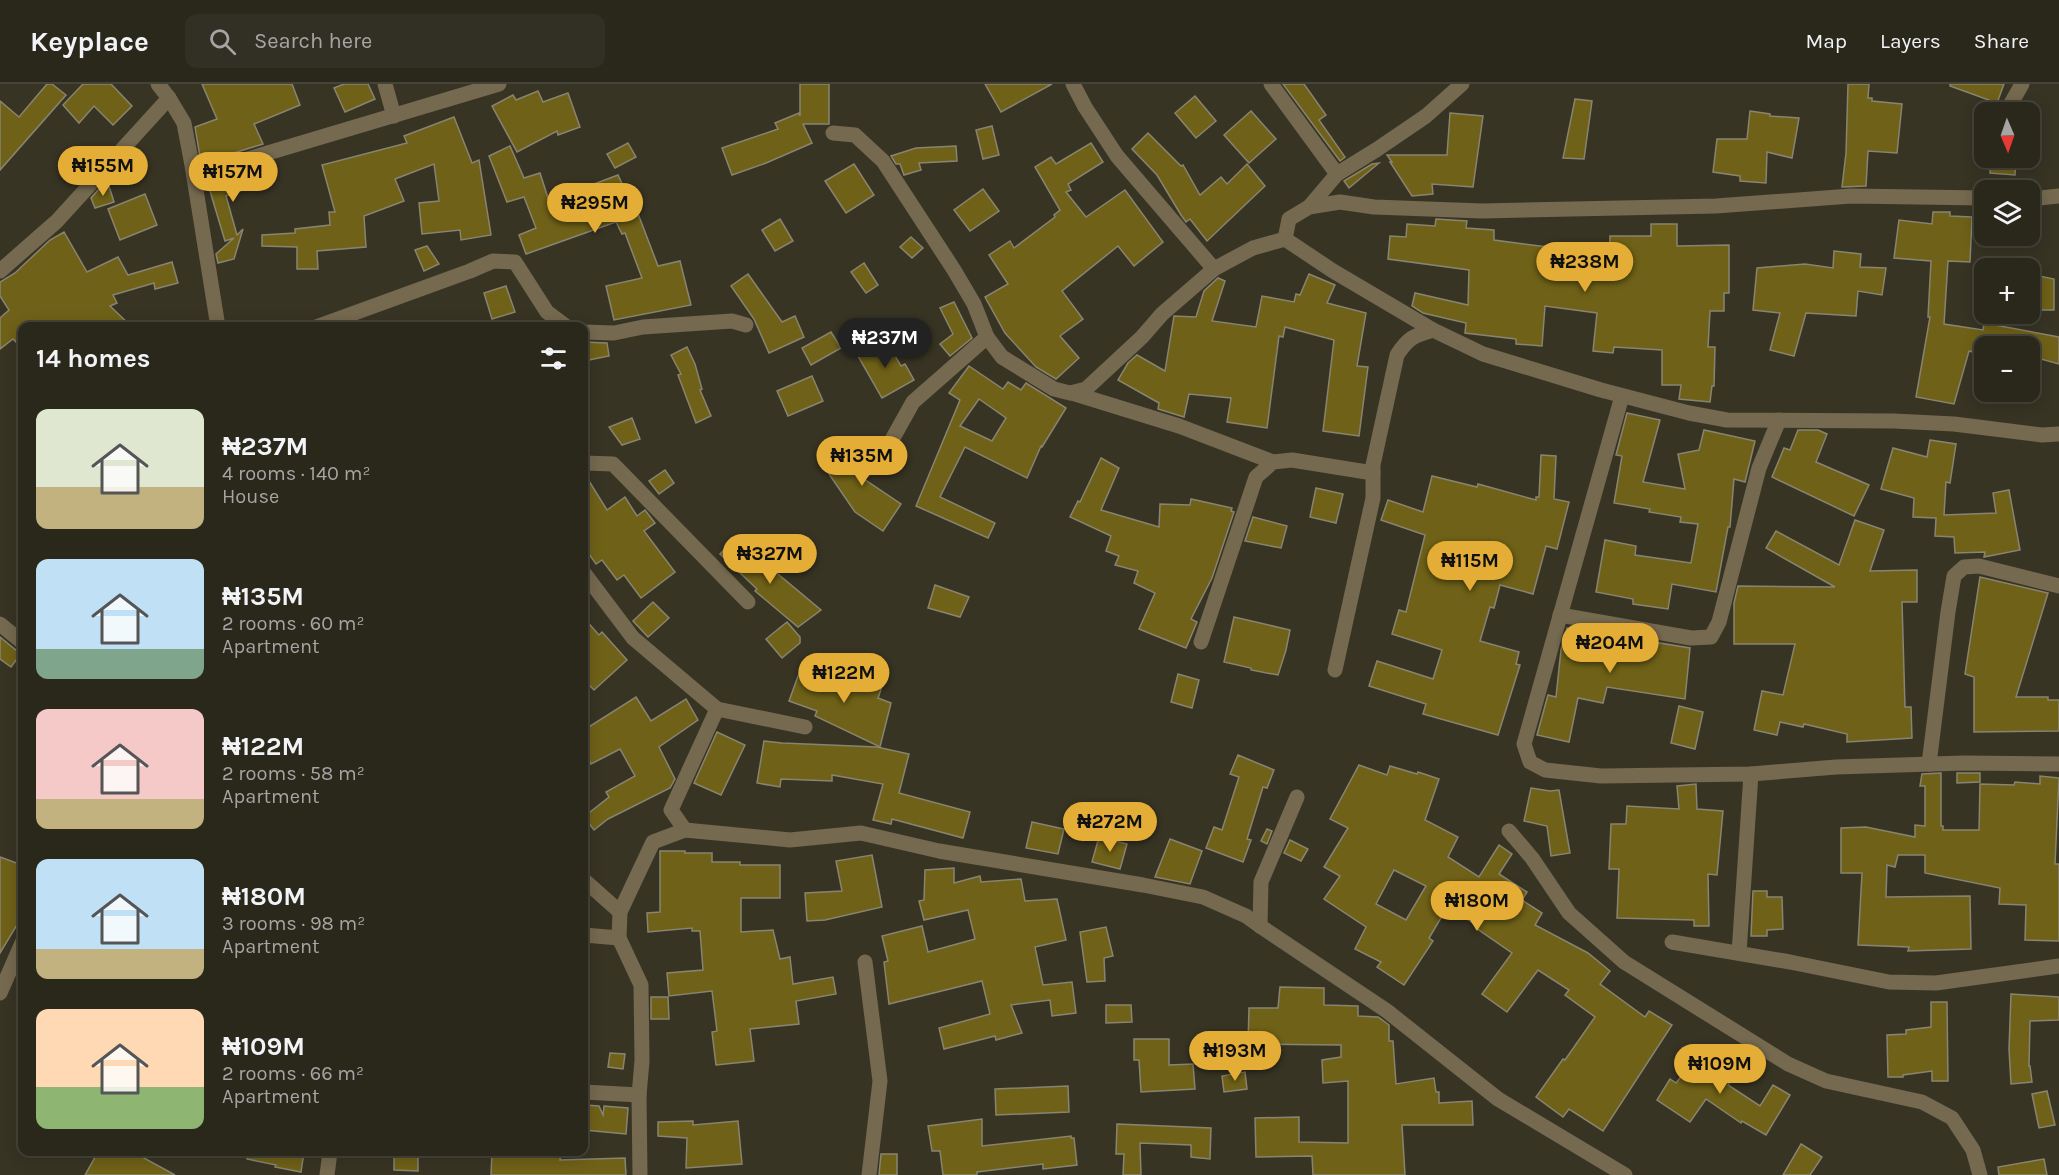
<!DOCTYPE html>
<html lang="en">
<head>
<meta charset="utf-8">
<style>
  body { margin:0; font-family:Karla,sans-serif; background:#322f24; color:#f1f3f6; height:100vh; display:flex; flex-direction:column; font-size:22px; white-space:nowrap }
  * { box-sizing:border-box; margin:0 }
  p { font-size:20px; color:#a5a5a3 }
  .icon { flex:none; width:33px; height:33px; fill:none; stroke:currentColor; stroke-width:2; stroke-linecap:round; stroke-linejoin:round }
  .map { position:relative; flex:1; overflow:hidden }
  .drawer { position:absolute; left:18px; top:238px; width:570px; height:834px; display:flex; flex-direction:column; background:#2a271b; border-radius:12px; box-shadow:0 3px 15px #0003,0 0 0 2px #46443a }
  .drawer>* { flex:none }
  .needle { width:39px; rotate:178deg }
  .buttons { position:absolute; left:1974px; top:18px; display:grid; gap:12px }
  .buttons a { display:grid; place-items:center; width:66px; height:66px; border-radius:12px; background:#2a271b; box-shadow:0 3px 15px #0003,0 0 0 2px #46443a; font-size:30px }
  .price { position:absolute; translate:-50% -51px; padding:0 14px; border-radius:21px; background:#e4ad35; color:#111; font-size:20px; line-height:39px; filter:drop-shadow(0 2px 3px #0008) }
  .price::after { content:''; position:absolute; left:50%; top:36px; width:18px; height:14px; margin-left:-9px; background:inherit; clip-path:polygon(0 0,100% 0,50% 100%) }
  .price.active { background:#222; color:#fff }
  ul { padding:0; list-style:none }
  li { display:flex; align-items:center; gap:18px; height:150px; padding:0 18px }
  li span { display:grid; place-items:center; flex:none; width:168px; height:120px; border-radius:12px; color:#555 }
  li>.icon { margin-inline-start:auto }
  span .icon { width:72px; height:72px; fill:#fffc; stroke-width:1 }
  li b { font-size:26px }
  h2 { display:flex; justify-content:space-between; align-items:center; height:72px; padding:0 18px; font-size:26px }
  header { display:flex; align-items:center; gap:36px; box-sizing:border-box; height:84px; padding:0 30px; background:#2a271b; border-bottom:2px solid #46443a }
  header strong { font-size:28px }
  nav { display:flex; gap:33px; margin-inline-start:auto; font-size:21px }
  .search { width:420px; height:54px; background:#322f24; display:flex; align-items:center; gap:15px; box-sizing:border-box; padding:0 21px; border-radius:12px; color:#a5a5a3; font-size:22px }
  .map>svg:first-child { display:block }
  .building { fill:#6f6117; stroke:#888471; stroke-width:1.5; fill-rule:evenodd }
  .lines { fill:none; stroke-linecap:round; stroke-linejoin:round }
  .street { stroke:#75694f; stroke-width:15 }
</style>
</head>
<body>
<header>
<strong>Keyplace</strong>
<div class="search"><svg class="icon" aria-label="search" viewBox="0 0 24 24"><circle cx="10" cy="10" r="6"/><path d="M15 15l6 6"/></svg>Search here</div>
<nav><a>Map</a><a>Layers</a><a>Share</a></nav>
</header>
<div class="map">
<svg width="2059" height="1091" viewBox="0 0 2059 1091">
  <rect width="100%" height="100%" fill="#383424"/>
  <g class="building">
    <path d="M47,0H52L66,11L0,86V17L19,33Z"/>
    <path d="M83,0H111L132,22L113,41L94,22L79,39L63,21Z"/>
    <path d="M202,0H292L300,21L254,40L263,60L201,79L195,43L217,35Z"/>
    <path d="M344,0H368L375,15L345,28L334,4Z"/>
    <path d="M800,0H829V40H803L812,59L766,79L732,91L722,64L778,45L775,39L799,29L800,32Z"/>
    <path d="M985,0H1052L1001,28Z"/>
    <path d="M1283,0H1304L1326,31L1319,36L1345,73L1340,77Z"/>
    <path d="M1848,0H1869L1868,14H1872V17L1902,20L1897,69L1868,67L1866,102L1842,103L1846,69Z"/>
    <path d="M1950,0H2004L1997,19L1950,2Z"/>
    <path d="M538,7L543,18L568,9L580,43L558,51L557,47L517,68L492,22L513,11L516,16Z"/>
    <path d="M1195,12L1216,37L1196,54L1175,29Z"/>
    <path d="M1575,15L1592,17L1584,75L1563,74Z"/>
    <path d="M1251,27L1276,55L1249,79L1224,51Z"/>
    <path d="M1750,27L1770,30V32L1799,34L1792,74L1767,68L1766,99L1740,97V92L1713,88L1717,55H1747Z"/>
    <path d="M1450,29L1483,32L1473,103L1432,100L1433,110L1412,112L1390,78H1392L1387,71H1447Z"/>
    <path d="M454,33L472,79L479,76L491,151L461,156L460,146L422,150L419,119L439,117L434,80L395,95L404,117L364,132L366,163L317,167L318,185H297V163L262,162V151L295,149V145L330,141L329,128H335L322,81L407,59L404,52Z"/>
    <path d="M992,42L999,71L983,75L976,46Z"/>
    <path d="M1148,49L1181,82L1183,81L1200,111L1221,93L1227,100L1247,80L1265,102L1207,157L1190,135L1186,138L1181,131L1157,91L1132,65Z"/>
    <path d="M628,59L636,73L615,84L607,70Z"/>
    <path d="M1091,59L1103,78L1068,100L1071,106L1066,108L1086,133L1125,106L1163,158L1134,182L1118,162L1062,207L1083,235L1060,252L1079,274L1056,295L1036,283L1005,249L985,213L1008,200L989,171L1010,157L1014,164L1055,133L1054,131L1060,126L1035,83L1051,73L1056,80Z"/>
    <path d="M510,62L524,94L540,89L549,117L618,91L635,128L637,127L658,182L680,177L691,221L614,236L606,202L642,194L625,149L622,150L616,138L526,170L519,151L536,144L524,113L507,118L489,72Z"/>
    <path d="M956,62L957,77L919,79L921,86L904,91L900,80H896L891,72L916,64Z"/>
    <path d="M1991,74H2016L2015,91L1990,89Z"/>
    <path d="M267,79L271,96L226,112L237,151L243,145L234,175L218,179L216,170L234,154L225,157L207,97Z"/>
    <path d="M1379,79L1349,104L1344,97L1372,80Z"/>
    <path d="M854,80L874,111L846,129L825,97Z"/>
    <path d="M109,102L114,118L95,124L91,114L99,105Z"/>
    <path d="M983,105L999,127L970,147L954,126Z"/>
    <path d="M145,110L157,141L120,156L108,125Z"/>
    <path d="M1933,128H1950V132L1972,133L1970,178L1948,177L1944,240L1983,246L1984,239L2059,253V280L2030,272L2032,262H1984V271L1969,267L1954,320L1916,313L1930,233H1928L1931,177L1894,174L1899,136L1932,140Z"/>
    <path d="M780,135L793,157L775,167L762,146Z"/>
    <path d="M1436,135L1467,137L1466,144L1494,146V156L1555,164L1553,178L1609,187L1610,152H1651V140H1677V162L1729,161V209H1724V227H1710L1708,263H1715L1714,302H1712L1710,318L1679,315L1681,301H1662V266L1614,263L1613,269L1593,267L1597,229L1545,222L1542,262L1516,260V255L1465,249L1466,239L1423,229L1412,222L1415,209L1468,221L1469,186L1388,175L1390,152L1406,153L1407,140L1435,142Z"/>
    <path d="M64,148L87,188L118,173L128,191L172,178L178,199L155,205L154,199L113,211L117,219L110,222L132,243H22V264L13,255L0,265V234L9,226L0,212V198L15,189L50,156Z"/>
    <path d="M911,153L923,164L912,174L900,163Z"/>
    <path d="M427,162L439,180L424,187L415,166Z"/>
    <path d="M1834,167L1861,170L1860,183L1886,184L1882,211L1858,207L1856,232L1806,229L1794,272L1770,266L1780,229L1753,226L1757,184L1805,180L1833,184Z"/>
    <path d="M864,179L878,201L866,209L851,188Z"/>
    <path d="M748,190L782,238L795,232L804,253L769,269L754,235L731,202Z"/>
    <path d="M1309,190L1335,201L1327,219L1366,229L1357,282L1368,283L1359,352L1323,347L1334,256L1285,243L1283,253L1279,252L1267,344L1227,338L1231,314L1189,310L1184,333L1158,325L1159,319L1118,296L1128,279L1137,271L1165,287L1174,232L1196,233L1204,207L1218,194L1225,197L1212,237L1256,243L1262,212L1294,218L1296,210L1300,211Z"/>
    <path d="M2030,190L2054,195V226H2030Z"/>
    <path d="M506,202L515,228L492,235L484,209Z"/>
    <path d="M954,218L972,254L950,272L940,260L953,250L940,224Z"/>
    <path d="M831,248L841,264L811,281L802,264Z"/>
    <path d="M886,256L901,282L905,280L914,296L882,314L858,272Z"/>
    <path d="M584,258L607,259L609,272L584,277Z"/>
    <path d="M687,263L695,280L702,305L700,306L711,332L696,339L678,291L681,290L671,271Z"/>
    <path d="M969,282L1003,305L1008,298L1021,306L1026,299L1066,324L1042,363L1041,362L1027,394L965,363L940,413L995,439L988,454L916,422L960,316L949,309ZM979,315L1006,334L992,357L960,342Z"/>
    <path d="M812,292L823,317L788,332L777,307Z"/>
    <path d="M1627,329L1660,336L1643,398L1685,405L1678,370L1699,366L1704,346L1755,357L1745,398L1734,395L1730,443H1728L1716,508L1672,500L1668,525L1633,520V515L1596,508L1605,456L1636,462L1635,471L1691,479L1698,440L1680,438L1681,433L1649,428L1650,425L1614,419L1622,372L1616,371Z"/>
    <path d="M632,334L640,355L622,361L609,343Z"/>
    <path d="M1798,346H1818L1827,350L1816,378L1869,401L1854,432L1772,393L1784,364L1790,366Z"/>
    <path d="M855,356L878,385L864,395L901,420L883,447L855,428L829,390L839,384L831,375Z"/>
    <path d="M1930,356L1956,360L1950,399L1946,398L1944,431L1996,429L1993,409L2009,406L2020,466L1984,473L1985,468L1955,469L1954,453L1935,452L1936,434L1913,433L1914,414L1881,405L1893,364L1927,373Z"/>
    <path d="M1541,371L1556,372L1554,415L1569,418L1557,465L1546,462L1533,510L1500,501L1494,524L1490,523L1480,557L1519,568L1516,580L1520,581L1498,651L1423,630L1426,620L1369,602L1377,577L1433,595L1442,566L1392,550L1399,526L1406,528L1425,451L1381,436L1388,416L1423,428L1432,392L1477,403L1478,400L1536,416V413H1539Z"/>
    <path d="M1101,374L1119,384L1101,426L1159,443L1160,420L1190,421L1191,415L1232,424L1231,427L1234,428L1212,494L1191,535L1197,538L1186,564L1139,545L1155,509L1134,499L1138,487L1115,481L1119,472L1106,467L1111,452L1070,433L1078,417L1080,418Z"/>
    <path d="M665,386L674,399L659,410L649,397Z"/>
    <path d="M584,389L607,426L625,413L637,432L645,426L655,439L644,447L675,488L641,514L624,491L617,496L602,476L596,480L584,463Z"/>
    <path d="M1316,404L1343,410L1336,439L1310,433Z"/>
    <path d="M1253,433L1287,442L1281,464L1245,457Z"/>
    <path d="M1855,436L1884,446L1870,487L1917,486V518H1902L1905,623H1911L1912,654L1847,658V650L1804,640L1803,643L1780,638L1777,651L1754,646L1762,607L1783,611L1795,560H1734V519L1738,502L1835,503L1766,464L1776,447L1839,481Z"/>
    <path d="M735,454L772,488L773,486L821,526L798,543L755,507L757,505L720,470Z"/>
    <path d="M1980,493L2048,509L2016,613H2048V616H2059V647L1974,648V593L1965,590Z"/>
    <path d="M935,501L969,513L960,533L928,524Z"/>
    <path d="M653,518L669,534L648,553L633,537Z"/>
    <path d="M1234,533L1290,546L1286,566L1278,591L1251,586V584L1224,578Z"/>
    <path d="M584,534L599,551L602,548L627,576L594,606L584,596Z"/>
    <path d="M787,538L800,553V559L782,574L766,555Z"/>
    <path d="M1567,544L1690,564L1685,615L1607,603L1603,619L1578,614L1569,658L1537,651L1548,611L1556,613L1561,566Z"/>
    <path d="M0,553L16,566L22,568L11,583L0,575Z"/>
    <path d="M802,581L858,606L864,590L884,597L878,614L891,619L880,663L815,632L817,627L789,617Z"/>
    <path d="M1178,590L1199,596L1192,624L1171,618Z"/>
    <path d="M636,613L651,637L686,615L698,636L659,663L675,695L670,704L608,735L594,746L584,733L609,713L606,708L635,692L620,665L591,680L584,666V646Z"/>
    <path d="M1679,622L1703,628L1695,665L1671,659Z"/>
    <path d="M717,648L745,661L721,711L694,699Z"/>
    <path d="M764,657L782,659L877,663L909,670L899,709L970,728L963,754L892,735L891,740L873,736L883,700L832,691V697L781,695L780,703L757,699Z"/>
    <path d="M1238,671L1274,686L1267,704L1263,703L1247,755L1251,756L1243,778L1206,764L1214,743L1222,746L1239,693L1230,690Z"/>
    <path d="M1359,681L1387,691L1390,682L1417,690L1418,688L1439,695L1425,736L1458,753L1448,773L1479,793L1499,761L1512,770L1499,790L1527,808L1522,816L1542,829L1535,841L1588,869L1610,887L1600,900L1645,933L1649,927L1672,941L1603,1047L1569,1025L1563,1033L1536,1013L1563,975L1565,976L1595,933L1565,911L1569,906L1538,886L1507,928L1482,910L1512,869L1476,844L1477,842L1448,822L1429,854L1433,857L1404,901L1377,883L1381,878L1355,865L1366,843L1324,815L1340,792L1324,783L1348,744L1330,735ZM1394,786L1426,802L1406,836L1376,820Z"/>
    <path d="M1941,689V742H1943V746H1979L1980,700L2014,701L2015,698L2040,700V692L2059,694L2055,780H2059V857L2025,856L2026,821L1999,820L2000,804L1925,789V771H1898L1895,783L1887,781L1886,813L1970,812L1971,865L1908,867L1909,863L1858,861L1862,789H1841V744L1866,743L1915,753V741L1925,742V702H1920L1922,690Z"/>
    <path d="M1957,689H1980V698L1957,699Z"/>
    <path d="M1696,700L1697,725L1723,727L1717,791L1708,790L1709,842H1694V836L1617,834L1619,785H1609L1611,740H1626L1627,722L1679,725L1677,702Z"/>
    <path d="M1531,704L1550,707L1559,706L1570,769L1551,772L1547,742L1524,737Z"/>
    <path d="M1032,738L1064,745L1058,770L1026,764Z"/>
    <path d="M1267,745L1272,747L1267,760L1261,757Z"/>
    <path d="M1099,753L1127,760L1120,785L1092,778Z"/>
    <path d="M1170,755L1202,767L1190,800L1155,793Z"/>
    <path d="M1290,756L1308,765L1301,777L1284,769Z"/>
    <path d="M660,767H685V769H712V778H740V781H780V814H741V848L773,846L780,875L790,873L793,900L833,893L836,910L796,917L799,940L750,945L754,977L716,981L712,948L717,947L712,907L669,912L667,889L703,886L700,847H692V844L648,848L647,829L660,828Z"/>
    <path d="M872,771L882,823L825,836L807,837L805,809L842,807L836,777Z"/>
    <path d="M0,773L22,781V840L18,839L0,869Z"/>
    <path d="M954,784V799L980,792L981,798L1021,795L1025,817L1057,815L1066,856L1035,863L1043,901L1072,898L1076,929L1052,932L1050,916L1011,921L1022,949L996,956L995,952L944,965L939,944L990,930L982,897L889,920L884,878L888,877L882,852L922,842L928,868L975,855L968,826L924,836L919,817L924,816L925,786Z"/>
    <path d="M1753,807H1767V813H1782L1783,845L1767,846V852H1751Z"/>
    <path d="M1106,843L1113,872L1104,874L1105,897L1087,898L1080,848Z"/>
    <path d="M1280,903L1324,904V921L1358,922V932L1378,933L1381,935L1389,941V957H1393L1396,1000L1434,994L1436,1008H1439V1019L1472,1017L1473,1041H1402L1405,1091H1313L1312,1072L1256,1073L1255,1034L1299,1033V1058L1348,1059V997L1323,999L1322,976L1341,973V961L1248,960L1249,924H1278Z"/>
    <path d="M2011,910L2059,913V936L2030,937L2029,982H2030L2032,998L2011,1000L2009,965Z"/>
    <path d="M651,913H668L669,935H651Z"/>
    <path d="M1931,918H1947L1948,997H1932V987L1903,991V993H1888L1887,951L1906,950V946L1931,943Z"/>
    <path d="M1106,921H1131L1132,938L1106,939Z"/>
    <path d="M1134,955H1169V981L1193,980L1195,1005L1141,1008L1139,976H1134Z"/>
    <path d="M1702,966L1735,991L1728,1001L1760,1022L1773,1001L1790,1011L1766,1051L1742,1037L1741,1039L1706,1015L1690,1038L1657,1016L1670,995L1676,999Z"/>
    <path d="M610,969L625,970L623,985L608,983Z"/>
    <path d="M1245,988L1247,1005L1224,1008L1222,992Z"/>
    <path d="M1068,1002L1069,1028L996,1031L995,1005Z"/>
    <path d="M2047,1007L2055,1041L2039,1044L2032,1010Z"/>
    <path d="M585,1021L599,1022L603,1031L604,1022L628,1024L626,1050L584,1046Z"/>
    <path d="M982,1035V1062L1071,1052V1054H1074L1077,1081L1043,1085V1080L977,1088V1091H943L940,1067H932L928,1042Z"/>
    <path d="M693,1037V1041L738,1037L742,1080L686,1084L687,1054L658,1052V1038Z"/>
    <path d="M1117,1040L1211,1044L1210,1075L1191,1073V1061L1140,1059L1141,1091H1123L1124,1070H1116Z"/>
    <path d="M1801,1060L1822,1073L1810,1091H1783Z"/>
    <path d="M98,1068H133L175,1091H85Z"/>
    <path d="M248,1068H304L301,1088L275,1083L276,1081L247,1075Z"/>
    <path d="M394,1068H418V1087L394,1086Z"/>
    <path d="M492,1068H561L560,1076L625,1074L626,1091H491Z"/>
    <path d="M881,1070H897V1091H879Z"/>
    <path d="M2044,1075L2047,1091H1999L1998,1083Z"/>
  </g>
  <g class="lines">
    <g class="street">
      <path d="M158,0L169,14L184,39L192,81L218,243"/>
      <path d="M385,0L394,32"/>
      <path d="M1073,0L1085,23L1117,72L1214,185"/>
      <path d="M1271,0L1337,90"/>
      <path d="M2009,23L2022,0"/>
      <path d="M833,49L855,51L883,77L954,186L974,220L987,253L1002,273L1054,305L1070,309L1086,305L1142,253L1162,230L1214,185L1253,164L1285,155L1333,187L1433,246L1483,270L1601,306L1689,329L1727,336L1894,337L1954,340L2042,351L2059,350"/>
      <path d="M194,91L499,0"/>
      <path d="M2030,115L2059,112"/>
      <path d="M1309,123L1337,90L1376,66L1426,32L1462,0"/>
      <path d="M1285,155L1289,135L1309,123L1340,118L1374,123L1482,127L1716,122L1851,112L1984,114"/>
      <path d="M0,187L57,137L169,14"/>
      <path d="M316,243L470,187L493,177L515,178L547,228L567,243"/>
      <path d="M584,248L614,249L643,243L732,237L746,241"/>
      <path d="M1072,309L1179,342L1273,378"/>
      <path d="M1622,312L1524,660L1530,678L1545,686L1601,692L1751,690L1836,683L1964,679L2059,680"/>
      <path d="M884,370L913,318L987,253"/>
      <path d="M584,379L613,380L748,518"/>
      <path d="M584,489L633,554L717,625L805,643"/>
      <path d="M1560,531L1691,554L1711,553L1719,538L1759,384L1779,336"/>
      <path d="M0,540L22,558"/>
      <path d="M1201,558L1256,393L1273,378L1292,376L1373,389"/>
      <path d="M1335,586L1373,414V381L1397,271C1408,254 1413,252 1433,246"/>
      <path d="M1929,680L1948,528L1954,492L1964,483L1979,482L2059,502"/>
      <path d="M685,746L671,726L717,625"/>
      <path d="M1509,747L1532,774L1569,829L1624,878L1788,980L1826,997L1922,1018L1952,1034L1973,1066L1980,1091"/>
      <path d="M584,796L620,828"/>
      <path d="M1260,842L1261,798L1297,713"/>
      <path d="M584,851L619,854"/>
      <path d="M1672,858L1790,878L1889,898L1936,899L2059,882"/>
      <path d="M1739,869L1751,690"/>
      <path d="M865,878L880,997L869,1091"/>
      <path d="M0,909L22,859"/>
      <path d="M584,1008L639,1011"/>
      <path d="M327,1091L330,1068"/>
      <path d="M640,1091L639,1011L642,977L641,901L619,854L620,828L653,758L685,746L790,756L861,749L939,767L1143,801L1203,813L1246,832L1260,842L1387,927L1498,1015L1625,1091"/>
    </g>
  </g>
</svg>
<div class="buttons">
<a><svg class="needle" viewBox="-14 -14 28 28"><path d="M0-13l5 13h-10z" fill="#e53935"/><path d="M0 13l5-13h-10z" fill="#a5a5a3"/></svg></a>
<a><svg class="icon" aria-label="layers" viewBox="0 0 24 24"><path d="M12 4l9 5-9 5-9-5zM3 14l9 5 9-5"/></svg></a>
<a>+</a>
<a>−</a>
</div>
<b class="price" style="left:103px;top:113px">₦155M</b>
<b class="price" style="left:233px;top:119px">₦157M</b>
<b class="price" style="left:595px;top:150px">₦295M</b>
<b class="price" style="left:1585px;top:209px">₦238M</b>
<b class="price active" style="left:885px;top:285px">₦237M</b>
<b class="price" style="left:862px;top:403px">₦135M</b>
<b class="price" style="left:770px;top:501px">₦327M</b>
<b class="price" style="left:1470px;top:508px">₦115M</b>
<b class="price" style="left:1610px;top:590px">₦204M</b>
<b class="price" style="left:844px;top:620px">₦122M</b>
<b class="price" style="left:1110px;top:769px">₦272M</b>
<b class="price" style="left:1477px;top:848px">₦180M</b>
<b class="price" style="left:1235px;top:998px">₦193M</b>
<b class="price" style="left:1720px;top:1011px">₦109M</b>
<section class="drawer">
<h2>14 homes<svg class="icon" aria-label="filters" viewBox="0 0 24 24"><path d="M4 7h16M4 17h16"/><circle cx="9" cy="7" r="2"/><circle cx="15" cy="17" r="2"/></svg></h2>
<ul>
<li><span style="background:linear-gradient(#dfe7d0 65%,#c2b280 0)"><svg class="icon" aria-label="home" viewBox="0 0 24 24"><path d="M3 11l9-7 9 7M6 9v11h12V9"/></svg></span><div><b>₦237M</b><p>4 rooms · 140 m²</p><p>House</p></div></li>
<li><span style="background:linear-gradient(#bfe0f5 75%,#7fa58c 0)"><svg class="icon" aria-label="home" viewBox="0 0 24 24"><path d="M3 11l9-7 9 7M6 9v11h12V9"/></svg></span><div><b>₦135M</b><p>2 rooms · 60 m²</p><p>Apartment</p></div></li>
<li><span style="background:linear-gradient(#f6c9c9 75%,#c2b280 0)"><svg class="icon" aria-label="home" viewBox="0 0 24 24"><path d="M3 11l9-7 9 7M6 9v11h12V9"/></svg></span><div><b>₦122M</b><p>2 rooms · 58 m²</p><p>Apartment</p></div></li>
<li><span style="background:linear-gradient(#bfe0f5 75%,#c2b280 0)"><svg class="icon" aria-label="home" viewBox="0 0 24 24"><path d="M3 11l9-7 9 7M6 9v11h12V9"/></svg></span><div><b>₦180M</b><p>3 rooms · 98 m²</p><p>Apartment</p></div></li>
<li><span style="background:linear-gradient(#ffd9b3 65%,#8fb573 0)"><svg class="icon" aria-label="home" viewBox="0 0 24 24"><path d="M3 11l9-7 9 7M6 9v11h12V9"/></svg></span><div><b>₦109M</b><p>2 rooms · 66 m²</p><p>Apartment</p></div></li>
</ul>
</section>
</div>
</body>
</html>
